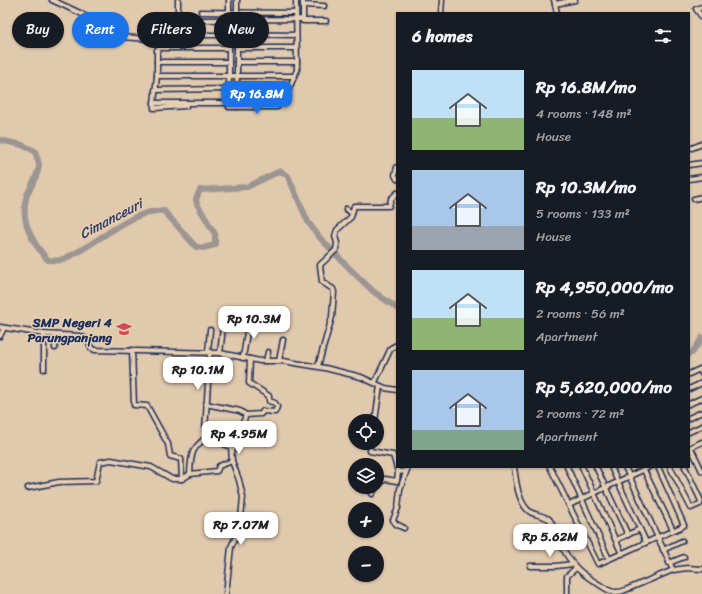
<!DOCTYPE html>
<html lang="en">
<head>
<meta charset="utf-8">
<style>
  body { margin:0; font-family:Sriracha,sans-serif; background:#242831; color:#f1f3f6; height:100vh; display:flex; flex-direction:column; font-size:15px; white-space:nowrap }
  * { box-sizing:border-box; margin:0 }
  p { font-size:13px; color:#9ea1a6 }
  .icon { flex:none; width:22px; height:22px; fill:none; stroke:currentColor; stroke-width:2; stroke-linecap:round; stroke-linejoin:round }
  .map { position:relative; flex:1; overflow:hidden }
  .drawer { position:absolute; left:396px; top:12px; width:294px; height:456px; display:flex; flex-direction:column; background:#171b24; border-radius:0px; box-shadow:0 1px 3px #0004 }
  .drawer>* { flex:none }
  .hud { position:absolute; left:12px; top:12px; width:324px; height:36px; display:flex; gap:8px }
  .tools { position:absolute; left:348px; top:414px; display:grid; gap:8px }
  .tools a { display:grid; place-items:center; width:36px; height:36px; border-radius:50%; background:#171b24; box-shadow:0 1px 3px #0004; font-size:20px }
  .price { position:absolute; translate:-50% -34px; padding:0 9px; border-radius:8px; background:#fff; color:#222; font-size:13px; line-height:26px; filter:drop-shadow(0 1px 2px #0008) }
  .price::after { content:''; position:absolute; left:50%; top:24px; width:12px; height:9px; margin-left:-6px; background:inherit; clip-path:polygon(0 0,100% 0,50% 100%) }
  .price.current { background:#1a73e8; color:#fff }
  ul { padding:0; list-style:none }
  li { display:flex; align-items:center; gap:12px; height:100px; padding:0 16px }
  li span { display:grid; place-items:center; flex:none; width:112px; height:80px; border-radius:0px; color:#555 }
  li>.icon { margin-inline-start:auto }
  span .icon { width:48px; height:48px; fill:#fffc; stroke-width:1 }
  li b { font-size:17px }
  h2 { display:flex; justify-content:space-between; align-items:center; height:48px; padding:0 16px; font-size:17px }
  .pill { padding:0 14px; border-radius:18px; background:#171b24; box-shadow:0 1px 3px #0004; font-size:14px; line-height:36px }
  .pill.current { background:#1a73e8; color:#fff }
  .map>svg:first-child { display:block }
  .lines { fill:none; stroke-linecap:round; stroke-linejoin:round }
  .river { stroke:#9c9592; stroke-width:6 }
  .minor-casing { stroke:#1b2f5e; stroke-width:7 }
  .minor { stroke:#e8cfb0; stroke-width:4 }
  .labels { text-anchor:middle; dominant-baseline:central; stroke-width:3; stroke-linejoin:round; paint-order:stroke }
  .poi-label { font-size:13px; font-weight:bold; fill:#1b2f5e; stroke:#e8cfb0; text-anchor:end }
  .water-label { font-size:14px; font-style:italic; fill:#2e3e66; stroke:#e8cfb0 }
</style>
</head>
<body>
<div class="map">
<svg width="702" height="594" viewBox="0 0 702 594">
  <rect width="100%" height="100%" fill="#e0c9ad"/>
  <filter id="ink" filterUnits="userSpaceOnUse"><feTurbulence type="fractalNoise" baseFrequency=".025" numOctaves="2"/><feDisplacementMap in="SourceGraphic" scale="8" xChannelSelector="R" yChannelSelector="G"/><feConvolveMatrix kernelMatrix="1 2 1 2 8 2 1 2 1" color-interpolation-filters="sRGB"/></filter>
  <g filter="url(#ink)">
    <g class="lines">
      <g class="river">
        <path d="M0,140L22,145L35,151C36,156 39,162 39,166C38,176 31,186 27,195C19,219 32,243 48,260C51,260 57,261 60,260C91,251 130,208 164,211L196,247L203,248L215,245V234L197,204L196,199L200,190L247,187L280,171L288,176L308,222L320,238L352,271L374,292L397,308"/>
        <path d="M689,354L692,353L702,338"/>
      </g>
      <g class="minor-casing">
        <g id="minor">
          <path d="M52,0L80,13L121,37L178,41V0"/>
          <path d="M229,0V107H277"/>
          <path d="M554,0L557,13"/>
          <path d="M555,4L575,0"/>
          <path d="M303,5L324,6"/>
          <path d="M702,7L696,9L702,17"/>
          <path d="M201,12L296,13"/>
          <path d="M441,13L442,0"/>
          <path d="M303,19V21H326"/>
          <path d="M201,20L303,19V0"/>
          <path d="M237,34L296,35"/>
          <path d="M200,35H229"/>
          <path d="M229,48H160L157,50V76L154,103H229"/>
          <path d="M237,48H297"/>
          <path d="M157,62H229"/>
          <path d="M237,62H297"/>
          <path d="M157,76H294"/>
          <path d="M155,90L229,89"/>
          <path d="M237,91H288L297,70L296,0"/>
          <path d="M154,103V108L186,106"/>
          <path d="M237,107V0"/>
          <path d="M692,148L702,144"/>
          <path d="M689,165L702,163"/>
          <path d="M397,167L395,175L397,179"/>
          <path d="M689,179L702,177"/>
          <path d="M694,199L702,197"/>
          <path d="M346,209L352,213"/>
          <path d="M0,327L44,334L80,336L88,340L91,348L95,350L220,353L260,361H283L325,368L361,377L385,388L397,390"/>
          <path d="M0,336L4,328"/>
          <path d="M55,348V335"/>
          <path d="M132,350L134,405L147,406L168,444L170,456L181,459L182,479"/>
          <path d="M208,352L210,330"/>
          <path d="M210,352L205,430L210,438L231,447L232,461L239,480L243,497L240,528L231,547L226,594"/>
          <path d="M220,353L223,328"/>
          <path d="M243,358L249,319"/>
          <path d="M266,361L268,352"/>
          <path d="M279,361L283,340"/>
          <path d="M318,366L332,317L334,292L333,289L322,282L320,265L336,250L337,243L335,236L337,230L351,217L354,206H389L391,199L397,193"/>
          <path d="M44,369V334"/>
          <path d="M689,374L700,369L702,374"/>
          <path d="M375,382L391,348L397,345"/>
          <path d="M689,389L702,383"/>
          <path d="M206,404L240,411L246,415L232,452"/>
          <path d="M689,404L702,398"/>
          <path d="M246,415L261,414L263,411L275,412L277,407L275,403L269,401V396L249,383L250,359"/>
          <path d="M689,418L702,412"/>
          <path d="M375,421L380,386"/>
          <path d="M689,432L702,426"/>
          <path d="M370,443V451L393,455L398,472"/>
          <path d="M689,448L702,442"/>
          <path d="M691,448L702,471"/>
          <path d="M514,467C516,480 518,506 532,513C537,515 544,516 549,519C555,526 556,537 561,545C572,566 580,573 600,585C608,590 613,594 623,591L673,570L687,568L702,569"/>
          <path d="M550,467L598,564L681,527L684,525L658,467"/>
          <path d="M567,467L609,559"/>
          <path d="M582,467L622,554"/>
          <path d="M596,467L628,535"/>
          <path d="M611,467L646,542"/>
          <path d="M625,467L673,570"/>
          <path d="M670,467L691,508L700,504L701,501L685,467"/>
          <path d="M644,470L673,530"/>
          <path d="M190,474C191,453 191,449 208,436"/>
          <path d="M377,486L385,479L397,481L398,472L406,471"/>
          <path d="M28,488L59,482L96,481L100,462L111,460L151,467L172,479H182L190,474L217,471L219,466L232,461"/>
          <path d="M372,494L376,487"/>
          <path d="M569,505L649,467"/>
          <path d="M404,528L396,524L393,520L398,508L400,489L408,467"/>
          <path d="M616,540L640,529"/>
          <path d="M541,544H560"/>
          <path d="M562,546L572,540"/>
          <path d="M663,550L682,541"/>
          <path d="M669,563L684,557"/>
          <path d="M530,566H556L573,564"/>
          <path d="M567,594V576L576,568"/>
        </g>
      </g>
      <use href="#minor" class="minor"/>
    </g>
  </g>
  <defs>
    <g id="school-bare" transform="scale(1.2)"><path d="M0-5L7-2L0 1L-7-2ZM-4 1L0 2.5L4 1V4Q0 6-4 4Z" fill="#d1495b" stroke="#e8cfb0" stroke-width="2.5" paint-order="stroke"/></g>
  </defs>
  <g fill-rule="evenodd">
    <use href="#school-bare" x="124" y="329"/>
  </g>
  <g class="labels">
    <g class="poi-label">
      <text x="112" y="322">SMP Negeri 4<tspan x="112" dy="15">Parungpanjang</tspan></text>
    </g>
    <g class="water-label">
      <text transform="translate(111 219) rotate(-28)">Cimanceuri</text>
    </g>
  </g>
</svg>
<div class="tools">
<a><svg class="icon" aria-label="locate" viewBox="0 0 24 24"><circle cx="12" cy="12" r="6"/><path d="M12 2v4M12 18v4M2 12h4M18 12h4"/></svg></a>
<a><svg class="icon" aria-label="layers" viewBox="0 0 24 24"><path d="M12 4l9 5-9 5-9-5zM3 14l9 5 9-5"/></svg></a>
<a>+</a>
<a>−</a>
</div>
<b class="price current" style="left:257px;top:115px">Rp 16.8M</b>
<b class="price" style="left:254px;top:340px">Rp 10.3M</b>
<b class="price" style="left:198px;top:391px">Rp 10.1M</b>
<b class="price" style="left:239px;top:455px">Rp 4.95M</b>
<b class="price" style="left:241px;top:546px">Rp 7.07M</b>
<b class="price" style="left:550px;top:558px">Rp 5.62M</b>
<div class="hud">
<a class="pill">Buy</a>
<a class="pill current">Rent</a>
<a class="pill">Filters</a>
<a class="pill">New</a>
</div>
<section class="drawer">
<h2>6 homes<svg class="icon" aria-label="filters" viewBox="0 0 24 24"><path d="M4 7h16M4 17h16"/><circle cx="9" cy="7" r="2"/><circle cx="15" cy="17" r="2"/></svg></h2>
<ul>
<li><span style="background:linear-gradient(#bfe0f5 60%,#8fb573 0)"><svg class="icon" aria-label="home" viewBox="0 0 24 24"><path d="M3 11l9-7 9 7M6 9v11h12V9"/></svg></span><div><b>Rp 16.8M/mo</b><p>4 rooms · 148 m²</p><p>House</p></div></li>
<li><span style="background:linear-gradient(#a9c7e8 70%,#9aa5b1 0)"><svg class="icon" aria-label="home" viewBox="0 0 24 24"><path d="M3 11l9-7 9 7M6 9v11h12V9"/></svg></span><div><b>Rp 10.3M/mo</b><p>5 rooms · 133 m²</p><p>House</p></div></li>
<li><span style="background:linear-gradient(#bfe0f5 60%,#8fb573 0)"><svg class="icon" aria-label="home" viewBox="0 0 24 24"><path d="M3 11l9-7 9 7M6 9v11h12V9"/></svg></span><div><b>Rp 4,950,000/mo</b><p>2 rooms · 56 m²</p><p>Apartment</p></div></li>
<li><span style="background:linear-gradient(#a9c7e8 75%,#7fa58c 0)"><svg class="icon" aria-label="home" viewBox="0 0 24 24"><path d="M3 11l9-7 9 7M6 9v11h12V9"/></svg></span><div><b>Rp 5,620,000/mo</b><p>2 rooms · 72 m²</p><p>Apartment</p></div></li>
</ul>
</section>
</div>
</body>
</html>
